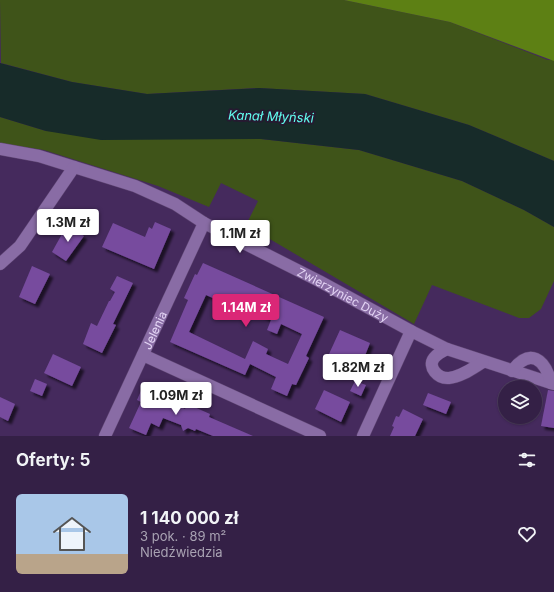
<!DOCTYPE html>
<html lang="pl">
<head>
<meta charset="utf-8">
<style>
  body { margin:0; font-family:Inter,sans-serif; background:#3f2d51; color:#f1f3f6; height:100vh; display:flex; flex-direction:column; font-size:15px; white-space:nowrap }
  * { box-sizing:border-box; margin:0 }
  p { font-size:13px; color:#a9a3b3 }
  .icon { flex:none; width:22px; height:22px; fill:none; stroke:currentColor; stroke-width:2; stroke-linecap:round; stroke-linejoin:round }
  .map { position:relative; height:436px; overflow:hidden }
  .details { display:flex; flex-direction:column; background:#342046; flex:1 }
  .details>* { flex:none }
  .fabs { position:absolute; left:498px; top:380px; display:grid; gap:8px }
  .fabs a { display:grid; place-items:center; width:44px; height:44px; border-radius:50%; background:#342046; box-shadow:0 1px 3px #0004,0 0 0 1px #4e3e5f; font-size:20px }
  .price { position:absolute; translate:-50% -34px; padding:0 9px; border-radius:4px; background:#fff; color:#222; font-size:13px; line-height:26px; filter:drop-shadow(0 1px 2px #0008) }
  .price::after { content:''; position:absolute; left:50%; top:24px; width:12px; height:9px; margin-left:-6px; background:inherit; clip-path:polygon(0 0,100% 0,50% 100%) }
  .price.active { background:#db2777; color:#fff }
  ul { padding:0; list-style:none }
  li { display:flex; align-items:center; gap:12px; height:100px; padding:0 16px }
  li+li { border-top:1px solid #4e3e5f }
  li span { display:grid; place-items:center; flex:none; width:112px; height:80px; border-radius:6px; color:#555 }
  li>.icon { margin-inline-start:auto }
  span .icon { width:48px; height:48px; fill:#fffc; stroke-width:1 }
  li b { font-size:17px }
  h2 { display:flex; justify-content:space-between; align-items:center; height:48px; padding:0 16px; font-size:17px }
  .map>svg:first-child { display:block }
  .green { fill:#3f5419 }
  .forest { fill:#5d8014 }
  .water { fill:#172b29 }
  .building { fill:#774b9e; fill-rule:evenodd; filter:url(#shadow) }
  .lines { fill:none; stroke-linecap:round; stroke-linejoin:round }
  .minor-casing { stroke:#5f4673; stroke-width:13 }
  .minor { stroke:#896ca5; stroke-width:12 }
  .labels { text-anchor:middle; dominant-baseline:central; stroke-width:4; stroke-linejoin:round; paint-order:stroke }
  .street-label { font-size:12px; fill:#e3d4f4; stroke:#261a31 }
  .water-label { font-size:13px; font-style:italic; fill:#61fcee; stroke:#261a31 }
</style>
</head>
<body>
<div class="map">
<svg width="554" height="436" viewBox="0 0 554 436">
  <defs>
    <filter id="shadow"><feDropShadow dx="3.5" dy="3.5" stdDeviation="1" flood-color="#0009"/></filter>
  </defs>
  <rect width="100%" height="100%" fill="#452a5d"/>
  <g class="green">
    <path d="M0,0H344L450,22L548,60H554V161L469,125L365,94L258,88L147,94L72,82L1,63Z"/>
    <path d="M0,117L46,131L261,139L359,150L462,181L524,210L554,227V281L541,309L529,318H519L432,285L414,324L246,225L258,201L221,183L209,207L158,186L44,150L0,144Z"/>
  </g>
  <path class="forest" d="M344,0H554V61L450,22Z"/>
  <path class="water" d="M0,63L72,82L147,94L259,88L365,94L469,125L554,161V227L524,210L462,181L359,150L261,139L101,140L46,131L0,117Z"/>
  <g class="building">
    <path d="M155,222L171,229L154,269L102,247L113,223L145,237L149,227L152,229Z"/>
    <path d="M67,225L84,236L66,261L52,252Z"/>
    <path d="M203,263L324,317L306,356L309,358L296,385L292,384L287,396L271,389L276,377L250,364L245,375L170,342L188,300L184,298L195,274L197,275ZM218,294L236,302L233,309L243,313L245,308L271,320L267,330L277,334L281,324L302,334L288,364L266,354L268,349L253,341L245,359L189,332L206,295L215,299Z"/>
    <path d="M32,266L50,274L35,304L19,297Z"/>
    <path d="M117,276L133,283L113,324L116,325L102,353L83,344L91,323L97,326L109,301H110L115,292L110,289Z"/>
    <path d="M340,330L370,343L364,358L367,359L362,371L343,363L344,360L329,354Z"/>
    <path d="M53,354L81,367L72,386L44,373Z"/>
    <path d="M35,379L47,384L42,396L30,391Z"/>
    <path d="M355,381L366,385L361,396L350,391Z"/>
    <path d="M143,386L165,394L163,399L185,409L187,405L192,406L210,414L209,417L253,436H213L196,429L195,431L188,428L183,431L181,425L163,418L159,427L151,423L146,435L129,428L141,402L137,400Z"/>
    <path d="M324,390L350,402L341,422L315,409Z"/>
    <path d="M548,390L554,391V428L541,426Z"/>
    <path d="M428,393L451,402L446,414L423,405Z"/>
    <path d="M0,397L15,404L8,421L0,417Z"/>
    <path d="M403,409L423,419L415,436H390L394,427L392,426L396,416L399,417Z"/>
  </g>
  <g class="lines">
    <g class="minor-casing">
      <g id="minor">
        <path id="s1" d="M0,149L39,156L135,186L175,204L204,223L319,281L411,331L447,349L554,384"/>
        <path d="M0,264L20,246L74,167"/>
        <path d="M447,349C443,351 438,353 434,358C427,367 438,379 449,378C461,377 473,368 483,362"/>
        <path d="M143,355L320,436"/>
        <path d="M512,371C530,347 545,359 551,383"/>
        <path id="s2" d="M105,436L204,223"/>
        <path d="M363,436L411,331"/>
      </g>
    </g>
    <use href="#minor" class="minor"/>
  </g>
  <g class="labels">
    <g class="street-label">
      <text stroke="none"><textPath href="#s1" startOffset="375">Zwierzyniec Duży</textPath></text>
      <text stroke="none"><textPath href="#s2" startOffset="117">Jelenia</textPath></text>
    </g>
    <g class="water-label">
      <text transform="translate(271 116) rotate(2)">Kanał Młyński</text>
    </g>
  </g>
</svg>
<div class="fabs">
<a><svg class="icon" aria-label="layers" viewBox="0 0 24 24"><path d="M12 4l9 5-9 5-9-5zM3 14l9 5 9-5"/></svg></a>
</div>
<b class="price" style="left:68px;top:243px">1.3M zł</b>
<b class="price" style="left:240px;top:254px">1.1M zł</b>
<b class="price active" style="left:246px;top:328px">1.14M zł</b>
<b class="price" style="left:358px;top:388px">1.82M zł</b>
<b class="price" style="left:176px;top:416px">1.09M zł</b>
</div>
<section class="details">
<h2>Oferty: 5<svg class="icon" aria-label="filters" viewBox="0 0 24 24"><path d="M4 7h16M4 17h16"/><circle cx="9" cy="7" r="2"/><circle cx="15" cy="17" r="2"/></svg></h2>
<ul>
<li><span style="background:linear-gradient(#a9c7e8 75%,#b9a48a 0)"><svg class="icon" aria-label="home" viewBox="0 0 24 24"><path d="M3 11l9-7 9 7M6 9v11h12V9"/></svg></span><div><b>1 140 000 zł</b><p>3 pok. · 89 m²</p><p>Niedźwiedzia</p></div><svg class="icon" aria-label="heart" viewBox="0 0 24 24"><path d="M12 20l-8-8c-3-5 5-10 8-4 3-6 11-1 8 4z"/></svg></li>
</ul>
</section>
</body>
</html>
